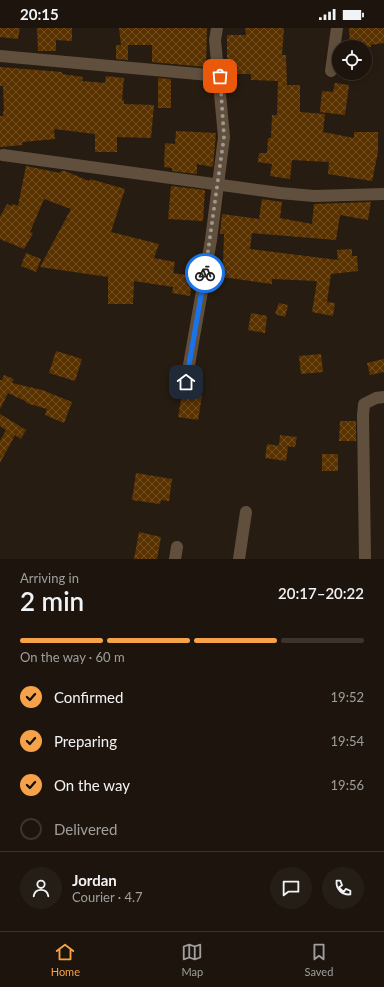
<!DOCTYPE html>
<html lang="en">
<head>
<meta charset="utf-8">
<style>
  :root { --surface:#1d150d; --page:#251e16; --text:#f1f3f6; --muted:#a09f9d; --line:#3b342e; --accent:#f6a248 }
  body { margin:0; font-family:Lato,sans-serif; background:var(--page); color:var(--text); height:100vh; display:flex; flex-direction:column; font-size:15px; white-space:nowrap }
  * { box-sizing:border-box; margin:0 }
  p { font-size:13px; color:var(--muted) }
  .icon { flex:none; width:22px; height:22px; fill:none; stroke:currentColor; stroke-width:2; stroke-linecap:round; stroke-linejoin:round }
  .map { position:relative; height:531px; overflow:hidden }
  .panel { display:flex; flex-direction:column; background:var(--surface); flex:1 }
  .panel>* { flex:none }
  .tools { position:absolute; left:332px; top:12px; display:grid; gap:8px }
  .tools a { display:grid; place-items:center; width:40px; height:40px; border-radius:50%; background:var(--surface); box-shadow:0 2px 10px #0003,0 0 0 1px var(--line); font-size:20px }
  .pin { position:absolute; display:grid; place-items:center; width:34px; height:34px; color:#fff; margin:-17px; border-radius:8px; box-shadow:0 2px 6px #0006 }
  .courier { position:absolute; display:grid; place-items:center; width:40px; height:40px; margin:-20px; border:3px solid #1a73e8; border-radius:50%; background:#fff; color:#222; box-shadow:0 1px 5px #0007 }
  .headline em { font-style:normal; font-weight:600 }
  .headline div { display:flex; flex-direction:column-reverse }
  .headline { display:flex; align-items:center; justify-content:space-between; height:68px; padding:0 20px }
  h1 { font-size:26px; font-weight:600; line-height:30px }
  .bar { display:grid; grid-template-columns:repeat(4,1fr); gap:6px 4px; align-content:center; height:48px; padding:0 20px }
  .bar i { height:5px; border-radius:3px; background:var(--line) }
  .bar .active { background:var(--accent) }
  .bar p { grid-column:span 4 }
  .line { display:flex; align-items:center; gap:10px; padding:0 20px; border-top:1px solid var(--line) }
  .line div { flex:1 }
  .round { display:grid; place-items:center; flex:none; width:42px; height:42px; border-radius:21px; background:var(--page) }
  ol { padding:0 20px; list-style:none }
  li { display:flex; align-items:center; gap:12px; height:44px }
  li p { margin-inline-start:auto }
  li .icon { padding:4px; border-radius:50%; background:var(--accent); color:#111; stroke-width:4 }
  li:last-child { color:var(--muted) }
  li i { width:22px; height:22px; border:2px solid var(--line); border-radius:50% }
  .status { display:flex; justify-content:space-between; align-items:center; height:28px; padding:0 20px; background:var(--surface); direction:ltr }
  .status svg { height:11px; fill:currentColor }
  .tabs { display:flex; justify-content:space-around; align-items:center; height:56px; border-top:1px solid var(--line); background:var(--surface); font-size:11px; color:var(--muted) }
  .tabs a { display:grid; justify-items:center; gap:2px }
  .tabs .active { color:var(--accent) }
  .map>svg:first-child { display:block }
  .building { fill:url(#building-cross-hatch) }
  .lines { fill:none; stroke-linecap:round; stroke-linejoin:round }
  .street { stroke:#614f3d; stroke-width:12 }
  .done { stroke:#a0978e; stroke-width:4; stroke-dasharray:0 7.2 }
  .route { stroke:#1a73e8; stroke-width:5 }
</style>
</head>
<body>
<div class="status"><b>20:15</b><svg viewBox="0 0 49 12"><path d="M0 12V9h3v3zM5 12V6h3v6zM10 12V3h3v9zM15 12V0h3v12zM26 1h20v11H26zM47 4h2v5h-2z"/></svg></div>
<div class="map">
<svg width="384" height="531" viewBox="0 0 384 531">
  <defs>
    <pattern id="building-cross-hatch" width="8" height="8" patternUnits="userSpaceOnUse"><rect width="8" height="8" fill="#5a3200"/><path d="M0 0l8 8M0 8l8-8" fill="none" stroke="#714f24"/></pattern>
  </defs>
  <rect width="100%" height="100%" fill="#271c11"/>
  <g class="building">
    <polygon points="0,0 20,0 18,11 0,9"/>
    <polygon points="37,0 72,0 72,13 56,12 56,23 38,23"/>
    <polygon points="119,0 207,0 206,39 152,34 152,17 124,17 128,17 128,32 116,31 116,17 121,17"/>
    <polygon points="245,0 284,0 282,27 286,27 287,57 300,57 300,84 325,86 323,104 354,110 354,104 378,104 378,124 372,153 328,146 329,134 292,132 290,151 270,148 272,136 258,134 259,125 267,125 268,110 271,110 272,87 277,87 278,53 251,52 251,46 234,46 234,42 231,42 231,36 227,36 227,7 246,7"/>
    <polygon points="349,0 384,0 384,15 371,17 371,19 350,19"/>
    <polygon points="0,39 62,44 62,46 83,49 82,53 105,55 106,48 124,50 122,72 124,72 124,76 154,77 151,110 117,109 117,124 95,124 95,106 54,101 55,111 22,114 23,117 0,119 0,88 3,88 3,84 4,83 3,58 0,58"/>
    <polygon points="158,50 171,51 171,80 158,80"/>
    <polygon points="335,55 349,57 345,87 320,84 322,63 333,64"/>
    <polygon points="176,103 216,105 213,139 197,136 197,146 172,143 172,140 164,139 165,115 175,116"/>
    <polygon points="26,138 60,145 61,143 65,143 89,153 90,151 125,161 111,204 159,216 154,230 175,234 173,245 193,248 190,268 172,265 173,259 134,253 133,276 108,276 108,249 40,239 71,181 44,171 30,204 33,205 24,221 0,211 0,189 7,176 11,178 13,176 18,178"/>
    <polygon points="171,158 205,162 203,193 168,191"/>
    <polygon points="262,171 282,174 280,190 312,196 314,176 371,174 368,192 340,187 336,212 252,205 250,221 338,232 337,222 352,221 352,228 357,228 358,243 331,246 327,274 335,275 333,288 312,284 317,253 272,251 272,256 215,248 217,238 223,239 224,206 220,206 222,186 259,191"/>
    <polygon points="26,225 41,231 36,244 21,238"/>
    <polygon points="279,275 288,277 285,289 275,286"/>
    <polygon points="251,285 267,288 265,305 248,302"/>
    <polygon points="56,323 82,331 75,353 49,345"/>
    <polygon points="321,326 323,344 301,346 299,328"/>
    <polygon points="384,331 384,344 370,347 367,335"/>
    <polygon points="4,347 14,351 12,355 42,362 72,374 64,395 45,387 47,381 26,375 27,374 8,365 0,381 0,352 2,352"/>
    <polygon points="182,366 202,368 198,392 178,389"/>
    <polygon points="0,386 26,402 21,411 15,407 0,435 0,413 6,402 0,398"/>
    <polygon points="340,393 356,393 356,413 339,413"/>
    <polygon points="280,407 297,409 295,419 279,418"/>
    <polygon points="267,416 288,419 286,433 265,430"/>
    <rect x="322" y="426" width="16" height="17"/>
    <polygon points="136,445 172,451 169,473 161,472 160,476 132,472"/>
    <polygon points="139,504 161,509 157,531 134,531"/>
  </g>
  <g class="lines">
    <g class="street">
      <polyline points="0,28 220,48"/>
      <polyline points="331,43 337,0"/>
      <polyline points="3,127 280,165 314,168 384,166"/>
      <polyline points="186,354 211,212 224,109 215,12 217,0"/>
      <polyline points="175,531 177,519"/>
      <polyline points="239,531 246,484"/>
      <polyline points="365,531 363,387 364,376 376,370 384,369"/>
    </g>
  </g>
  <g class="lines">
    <polyline class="done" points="205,245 224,109 220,48"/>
    <polyline class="route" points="186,354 205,245"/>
  </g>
</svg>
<div class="tools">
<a><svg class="icon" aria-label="locate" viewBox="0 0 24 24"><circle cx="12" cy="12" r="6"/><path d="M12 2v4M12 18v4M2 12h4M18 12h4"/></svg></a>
</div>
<div class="pin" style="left:220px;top:48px;background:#ea580c"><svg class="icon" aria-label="bag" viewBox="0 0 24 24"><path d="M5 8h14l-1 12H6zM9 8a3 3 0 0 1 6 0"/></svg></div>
<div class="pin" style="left:186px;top:354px;background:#1f2937"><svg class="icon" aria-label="home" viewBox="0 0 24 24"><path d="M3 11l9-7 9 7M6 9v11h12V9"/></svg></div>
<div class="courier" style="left:205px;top:245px"><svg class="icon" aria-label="bike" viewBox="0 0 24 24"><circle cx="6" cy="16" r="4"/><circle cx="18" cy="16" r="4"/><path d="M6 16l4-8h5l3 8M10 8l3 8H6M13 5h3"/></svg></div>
</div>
<section class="panel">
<div class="headline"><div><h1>2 min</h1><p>Arriving in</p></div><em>20:17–20:22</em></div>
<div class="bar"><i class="active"></i><i class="active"></i><i class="active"></i><i></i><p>On the way · 60 m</p></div>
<ol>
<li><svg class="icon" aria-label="check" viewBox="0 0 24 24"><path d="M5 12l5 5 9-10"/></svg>Confirmed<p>19:52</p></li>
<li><svg class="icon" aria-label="check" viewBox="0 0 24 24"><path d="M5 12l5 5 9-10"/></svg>Preparing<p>19:54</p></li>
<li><svg class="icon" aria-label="check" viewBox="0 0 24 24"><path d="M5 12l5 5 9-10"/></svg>On the way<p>19:56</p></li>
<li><i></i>Delivered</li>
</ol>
<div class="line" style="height:72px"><a class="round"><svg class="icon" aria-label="person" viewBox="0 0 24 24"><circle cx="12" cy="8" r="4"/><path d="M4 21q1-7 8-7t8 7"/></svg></a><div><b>Jordan</b><p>Courier · 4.7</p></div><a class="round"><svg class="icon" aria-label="chat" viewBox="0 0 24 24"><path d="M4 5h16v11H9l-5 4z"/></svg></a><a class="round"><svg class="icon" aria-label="phone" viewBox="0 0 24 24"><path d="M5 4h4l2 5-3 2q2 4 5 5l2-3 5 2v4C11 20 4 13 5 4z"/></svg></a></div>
</section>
<nav class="tabs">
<a class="active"><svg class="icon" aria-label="home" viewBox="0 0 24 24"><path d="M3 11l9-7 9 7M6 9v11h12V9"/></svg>Home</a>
<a><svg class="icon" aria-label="map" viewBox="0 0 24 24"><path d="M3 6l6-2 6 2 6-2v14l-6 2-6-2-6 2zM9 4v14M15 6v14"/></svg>Map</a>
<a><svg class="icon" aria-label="saved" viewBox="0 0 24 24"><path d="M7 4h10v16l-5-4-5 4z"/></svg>Saved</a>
</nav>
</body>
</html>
